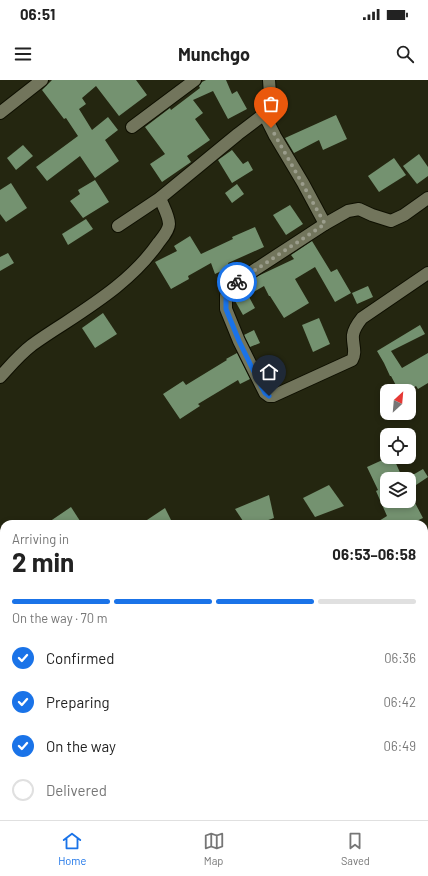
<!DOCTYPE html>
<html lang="en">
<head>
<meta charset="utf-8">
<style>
  :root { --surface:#fff; --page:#f2f2f2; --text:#222; --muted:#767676; --line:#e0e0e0; --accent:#1a73e8 }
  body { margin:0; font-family:Barlow,sans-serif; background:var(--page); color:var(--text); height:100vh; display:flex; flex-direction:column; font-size:15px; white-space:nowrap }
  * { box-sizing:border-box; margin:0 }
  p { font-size:13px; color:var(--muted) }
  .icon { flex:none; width:22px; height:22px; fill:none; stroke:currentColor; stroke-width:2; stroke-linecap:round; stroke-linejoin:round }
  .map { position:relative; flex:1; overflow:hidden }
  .panel { position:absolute; left:0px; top:440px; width:428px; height:300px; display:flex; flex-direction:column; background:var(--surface); border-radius:12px 12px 0 0; box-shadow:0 2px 6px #0003 }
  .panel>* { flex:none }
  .needle { width:26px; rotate:26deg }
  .fabs { position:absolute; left:380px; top:304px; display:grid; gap:8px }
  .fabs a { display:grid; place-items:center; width:36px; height:36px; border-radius:8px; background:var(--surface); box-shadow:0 2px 6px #0003; font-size:20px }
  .pin { position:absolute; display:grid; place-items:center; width:34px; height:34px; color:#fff; margin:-41px -17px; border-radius:50% 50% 50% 0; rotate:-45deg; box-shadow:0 0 4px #0007 }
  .pin .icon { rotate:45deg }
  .courier { position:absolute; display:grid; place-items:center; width:40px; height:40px; margin:-20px; border:3px solid #1a73e8; border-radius:50%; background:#fff; color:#222; box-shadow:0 1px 5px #0007 }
  .headline em { font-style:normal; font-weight:700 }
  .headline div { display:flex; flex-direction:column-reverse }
  .headline { display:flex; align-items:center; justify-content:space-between; height:68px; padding:0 12px }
  h1 { font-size:26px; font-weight:700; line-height:30px }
  .bar { display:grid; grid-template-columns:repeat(4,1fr); gap:6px 4px; align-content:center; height:48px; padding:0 12px }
  .bar i { height:5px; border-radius:3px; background:var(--line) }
  .bar .current { background:var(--accent) }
  .bar p { grid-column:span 4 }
  ol { padding:0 12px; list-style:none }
  li { display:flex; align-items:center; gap:12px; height:44px }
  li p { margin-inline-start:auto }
  li .icon { padding:4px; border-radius:50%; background:var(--accent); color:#fff; stroke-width:4 }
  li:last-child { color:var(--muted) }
  li i { width:22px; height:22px; border:2px solid var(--line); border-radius:50% }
  .status { display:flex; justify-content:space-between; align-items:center; height:28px; padding:0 20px; background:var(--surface); direction:ltr }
  .status svg { height:11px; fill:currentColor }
  header { display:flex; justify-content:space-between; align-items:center; height:52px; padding:0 12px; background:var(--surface); font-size:18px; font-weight:700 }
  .dock { display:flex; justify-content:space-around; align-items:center; height:56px; border-top:1px solid var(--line); background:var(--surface); font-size:11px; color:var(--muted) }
  .dock a { display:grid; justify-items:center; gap:2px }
  .dock .current { color:var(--accent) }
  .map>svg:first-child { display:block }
  .building { fill:#749270 }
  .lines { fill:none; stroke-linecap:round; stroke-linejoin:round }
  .minor-casing { stroke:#0e0f00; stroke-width:14 }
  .minor { stroke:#72755c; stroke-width:12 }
  .done { stroke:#9b9d8c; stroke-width:4; stroke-dasharray:0 7.2 }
  .route { stroke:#1a73e8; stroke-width:5 }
</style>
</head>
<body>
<div class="status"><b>06:51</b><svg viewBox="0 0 49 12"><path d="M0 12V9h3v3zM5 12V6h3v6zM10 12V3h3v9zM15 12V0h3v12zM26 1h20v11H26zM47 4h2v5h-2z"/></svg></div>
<header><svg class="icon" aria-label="menu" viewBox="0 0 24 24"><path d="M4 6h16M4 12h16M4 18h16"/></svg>Munchgo<svg class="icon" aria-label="search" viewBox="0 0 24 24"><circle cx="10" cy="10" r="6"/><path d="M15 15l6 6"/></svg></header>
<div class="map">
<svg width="428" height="740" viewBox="0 0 428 740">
  <rect width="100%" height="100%" fill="#242610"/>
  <g class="building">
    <polygon points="52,0 136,0 147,15 119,36 96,6 82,18 86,24 79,29 92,50 108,37 118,50 105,60 119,81 95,98 80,76 47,101 36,87 78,56 66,38 64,39 42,10"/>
    <polygon points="206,0 226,0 232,14 237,11 247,29 228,39 213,11 193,20 203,33 195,39 210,60 187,76 191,82 162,102 150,84 165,74 145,47 170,28 171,30 200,8 199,6 202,2"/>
    <polygon points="336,35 347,59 323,70 319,60 294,73 285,58"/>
    <polygon points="23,65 33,76 16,90 7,78"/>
    <polygon points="232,70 243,84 248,81 253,90 232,103 218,80"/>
    <polygon points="419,74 428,87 428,96 417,104 403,86"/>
    <polygon points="394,78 406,95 379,112 368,96"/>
    <polygon points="95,100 109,122 83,138 70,121 80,114 78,110"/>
    <polygon points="11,103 27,128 6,142 0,134 0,110"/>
    <polygon points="237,104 244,114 232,123 225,113"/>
    <polygon points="290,125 303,144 286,155 273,135"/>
    <polygon points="86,139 93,149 68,165 62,154"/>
    <polygon points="255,147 264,167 228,183 230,187 215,194 211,183 188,196 189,199 171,209 155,182 177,171 174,166 190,156 201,174 233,159 232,157"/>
    <polygon points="312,161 331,192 337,189 351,213 335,222 315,187 295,199 309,223 284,238 270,216 269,216 264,206 248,215 255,228 243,235 234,219 236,211 258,196 294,179 291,175"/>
    <polygon points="8,173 14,183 0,191 0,177"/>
    <polygon points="368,206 373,217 357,224 352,213"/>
    <polygon points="103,233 117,254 95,268 82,248"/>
    <polygon points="319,238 330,264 313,272 302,245"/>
    <polygon points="420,245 425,254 391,271 402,288 428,273 428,303 418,309 416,306 406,311 399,311 391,296 390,296 384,283 377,271"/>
    <polygon points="254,250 260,263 250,267 244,255"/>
    <polygon points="237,273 250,299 240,304 238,300 198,324 200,326 180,339 163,314 183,301 186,305 227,280 226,279"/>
    <polygon points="389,377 393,377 403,399 387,399 387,421 414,421 423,438 410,444 374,444 387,436 376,411 378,410 367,387"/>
    <polygon points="423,389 428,397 416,405 411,396"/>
    <polygon points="329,405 344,426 315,437 303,418"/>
    <polygon points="269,415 274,438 257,444 245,444 235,429"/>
    <polygon points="71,427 82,444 46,444"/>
    <polygon points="165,428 173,444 141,444"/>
  </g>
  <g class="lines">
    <defs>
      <g id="minor">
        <polyline points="269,0 270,14 267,40 275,56 303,103 325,144"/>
        <polyline points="0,33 42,0"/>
        <polyline points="132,47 195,0"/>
        <path d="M428 118 404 135 391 141 372 135 359 129 348 131 325 144 230 206 226 216V229L239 261 265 313 269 316H273L352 280C357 272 352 264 353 255 354 248 358 243 362 238L428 193"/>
        <polyline points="118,146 160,118 238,54 267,32"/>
        <path d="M0 297C11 285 19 275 32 265 43 257 54 250 65 243 100 220 135 197 159 162 163 157 169 150 169 144 169 136 163 126 160 118"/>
        <polyline points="424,536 428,545"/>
        <polyline points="0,638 4,647"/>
        <polyline points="0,663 4,659"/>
        <polyline points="45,736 47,740"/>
      </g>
    </defs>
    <use href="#minor" class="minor-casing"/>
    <use href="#minor" class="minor"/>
  </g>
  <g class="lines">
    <polyline class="done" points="237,202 325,144 271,48"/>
    <polyline class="route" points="237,202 230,206 226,216 226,229 239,261 258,300 265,313 269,316"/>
  </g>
</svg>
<div class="fabs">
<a><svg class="needle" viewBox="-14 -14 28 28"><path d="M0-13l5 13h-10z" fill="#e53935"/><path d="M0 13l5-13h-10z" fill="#767676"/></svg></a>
<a><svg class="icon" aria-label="locate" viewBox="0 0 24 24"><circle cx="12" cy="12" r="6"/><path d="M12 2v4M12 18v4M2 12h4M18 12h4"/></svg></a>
<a><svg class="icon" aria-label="layers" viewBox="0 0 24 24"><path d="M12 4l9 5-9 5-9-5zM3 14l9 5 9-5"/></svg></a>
</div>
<div class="pin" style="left:271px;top:48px;background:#ea580c"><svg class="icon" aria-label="bag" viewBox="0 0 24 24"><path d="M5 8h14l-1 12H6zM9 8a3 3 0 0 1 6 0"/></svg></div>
<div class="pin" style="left:269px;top:316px;background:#1f2937"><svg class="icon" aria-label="home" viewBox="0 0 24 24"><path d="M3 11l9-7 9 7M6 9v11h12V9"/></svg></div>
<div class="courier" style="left:237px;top:202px"><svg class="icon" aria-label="bike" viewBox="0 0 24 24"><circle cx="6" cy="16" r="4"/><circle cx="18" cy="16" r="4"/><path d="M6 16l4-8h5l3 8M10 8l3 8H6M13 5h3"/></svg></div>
<section class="panel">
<div class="headline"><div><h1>2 min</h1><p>Arriving in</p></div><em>06:53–06:58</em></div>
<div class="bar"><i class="current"></i><i class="current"></i><i class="current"></i><i></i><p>On the way · 70 m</p></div>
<ol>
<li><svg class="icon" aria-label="check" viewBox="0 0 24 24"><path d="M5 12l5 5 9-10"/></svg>Confirmed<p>06:36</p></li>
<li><svg class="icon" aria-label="check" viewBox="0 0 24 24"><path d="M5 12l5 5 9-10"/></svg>Preparing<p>06:42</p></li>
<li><svg class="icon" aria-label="check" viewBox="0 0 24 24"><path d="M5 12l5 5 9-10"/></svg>On the way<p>06:49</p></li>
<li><i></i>Delivered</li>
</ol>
</section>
</div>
<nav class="dock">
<a class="current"><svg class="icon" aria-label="home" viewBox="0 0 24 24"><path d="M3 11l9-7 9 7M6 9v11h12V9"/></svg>Home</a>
<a><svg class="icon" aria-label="map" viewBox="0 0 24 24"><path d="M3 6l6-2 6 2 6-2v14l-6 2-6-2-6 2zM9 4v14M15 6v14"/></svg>Map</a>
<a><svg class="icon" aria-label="saved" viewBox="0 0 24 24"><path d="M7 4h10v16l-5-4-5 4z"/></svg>Saved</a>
</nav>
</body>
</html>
